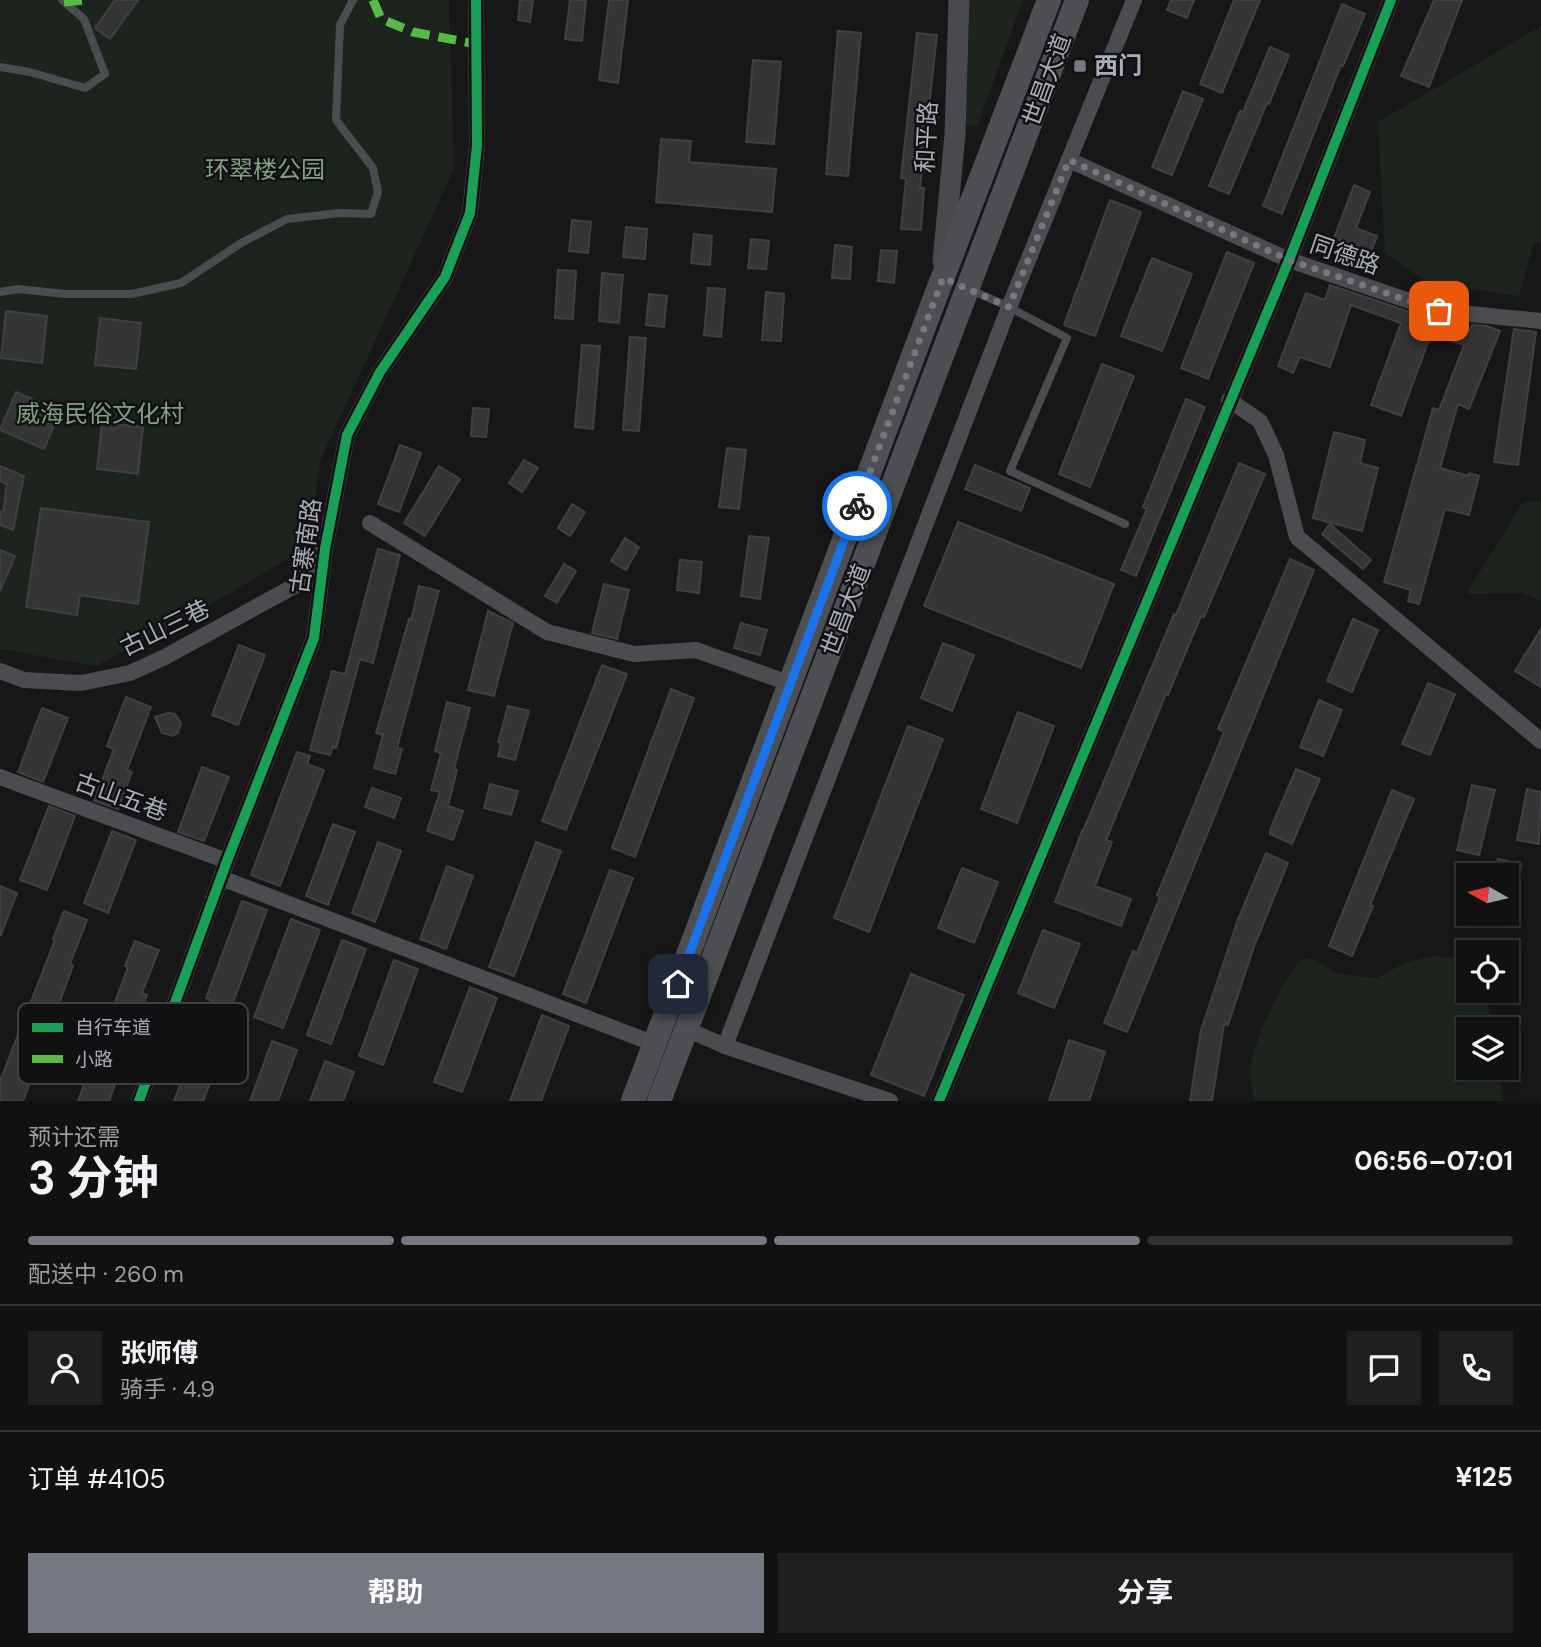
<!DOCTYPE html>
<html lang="zh">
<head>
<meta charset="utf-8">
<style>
  :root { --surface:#111; --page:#1e1f1f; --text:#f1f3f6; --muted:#9c9d9f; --line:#303131; --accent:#757880 }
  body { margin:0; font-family:"DM Sans","Noto Sans SC",sans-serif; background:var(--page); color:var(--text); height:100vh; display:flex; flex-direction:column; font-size:26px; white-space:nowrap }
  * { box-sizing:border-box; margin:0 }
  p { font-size:23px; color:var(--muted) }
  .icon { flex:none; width:38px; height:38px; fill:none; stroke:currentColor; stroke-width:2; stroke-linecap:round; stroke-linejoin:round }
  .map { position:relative; height:1101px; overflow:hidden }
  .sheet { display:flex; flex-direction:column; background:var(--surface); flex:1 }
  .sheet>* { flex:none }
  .needle { width:46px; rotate:278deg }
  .fabs { position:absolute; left:1456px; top:863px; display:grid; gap:14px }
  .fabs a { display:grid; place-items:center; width:63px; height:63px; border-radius:0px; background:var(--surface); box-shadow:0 4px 10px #0003,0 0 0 2px var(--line); font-size:35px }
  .pin { position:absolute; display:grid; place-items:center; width:60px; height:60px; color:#fff; margin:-30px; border-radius:14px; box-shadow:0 4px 10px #0006 }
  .courier { position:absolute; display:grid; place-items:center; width:70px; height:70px; margin:-35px; border:5px solid #1a73e8; border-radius:50%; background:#fff; color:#222; box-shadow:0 2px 9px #0007 }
  .headline em { font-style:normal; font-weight:700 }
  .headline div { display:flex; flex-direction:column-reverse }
  .headline { display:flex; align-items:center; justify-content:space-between; height:119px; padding:0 28px }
  h1 { font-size:46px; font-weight:700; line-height:52px }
  .bar { display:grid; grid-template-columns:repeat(4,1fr); gap:10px 7px; align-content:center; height:84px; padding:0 28px }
  .bar i { height:9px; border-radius:5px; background:var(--line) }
  .bar .current { background:var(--accent) }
  .bar p { grid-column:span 4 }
  .line { display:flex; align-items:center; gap:18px; padding:0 28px; border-top:2px solid var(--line) }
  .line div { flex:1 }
  .round { display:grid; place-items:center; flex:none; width:74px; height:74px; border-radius:0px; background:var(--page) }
  .action { display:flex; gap:14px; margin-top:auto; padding:14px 28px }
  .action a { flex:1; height:80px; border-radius:0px; background:var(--accent); color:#fff; font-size:28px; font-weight:700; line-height:80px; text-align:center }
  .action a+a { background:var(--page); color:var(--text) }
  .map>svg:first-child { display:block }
  .green { fill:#1d241e }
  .building { fill:#353536; stroke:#3f4043; stroke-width:2 }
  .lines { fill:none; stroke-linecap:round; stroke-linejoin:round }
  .lane { stroke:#4b4c50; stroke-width:8 }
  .street { stroke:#4b4c50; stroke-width:16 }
  .secondary { stroke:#4a4a4e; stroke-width:21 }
  .primary { stroke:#4d4f52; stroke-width:24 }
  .quiet { stroke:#58b947; stroke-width:9; stroke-dasharray:18 9; stroke-linecap:butt }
  .cycleway-casing { stroke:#111113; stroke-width:15 }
  .cycleway { stroke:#1a9f57; stroke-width:10 }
  .done { stroke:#757880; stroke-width:7; stroke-dasharray:0 12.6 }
  .route { stroke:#1a73e8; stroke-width:9 }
  .poi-dot { fill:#757880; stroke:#111113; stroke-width:2.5 }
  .labels { text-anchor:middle; stroke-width:5; stroke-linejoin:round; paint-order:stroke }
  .poi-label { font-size:24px; font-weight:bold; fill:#a8adb8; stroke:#111113; text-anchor:start }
  .street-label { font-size:24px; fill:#a8adb8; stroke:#111113 }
  .park-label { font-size:24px; fill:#7fa381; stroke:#111113 }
  .key { fill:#111113; stroke:#3e4045; stroke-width:2 }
  .key-label { font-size:19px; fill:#a8adb8 }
</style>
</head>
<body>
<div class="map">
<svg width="1541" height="1101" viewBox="0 0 1541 1101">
  <rect width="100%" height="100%" fill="#171717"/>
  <g class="green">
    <polygon points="0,0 449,0 454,169 321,459 307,548 182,621 96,666 0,649"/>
    <polygon points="970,0 1023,0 977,127 966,125"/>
    <polygon points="1541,26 1541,242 1534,243 1519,296 1430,284 1385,253 1378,122"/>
    <polygon points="1541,501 1541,601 1523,593 1466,594 1523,502"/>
    <path d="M1431 956 1468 958V990L1487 991 1492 1029H1468V1068H1501L1502 1101H1254C1253 1092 1250 1083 1250 1074 1250 1046 1282 979 1302 959L1312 958 1338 974 1377 978 1403 964Z"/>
  </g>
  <g class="building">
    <polygon points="115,0 138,0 110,39 95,28"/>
    <polygon points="520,0 533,0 530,22 518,20"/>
    <polygon points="570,0 586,0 582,41 565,39"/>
    <polygon points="609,0 628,0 618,83 599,80"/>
    <polygon points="1171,0 1194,0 1187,18 1167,10"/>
    <polygon points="1234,0 1260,0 1222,93 1200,84"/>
    <polygon points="1434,0 1462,0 1429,87 1401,76"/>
    <polygon points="1342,4 1365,14 1343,66 1341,65 1282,214 1263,206"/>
    <polygon points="838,31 861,33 848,176 826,174"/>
    <polygon points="917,33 937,35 920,188 924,188 921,230 901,229 906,179 901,178"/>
    <polygon points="1270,47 1289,55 1269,104 1267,103 1229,194 1209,186 1240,111 1243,112"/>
    <polygon points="753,60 781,62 774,144 746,142"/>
    <polygon points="1183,91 1203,99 1172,175 1152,167"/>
    <polygon points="661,139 691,141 689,162 776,169 772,212 656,202"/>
    <polygon points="1354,185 1370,192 1356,228 1377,236 1371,252 1334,238"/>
    <polygon points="1110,200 1141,212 1095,336 1064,325"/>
    <polygon points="572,220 591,222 588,253 569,251"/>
    <polygon points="626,227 647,229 645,259 623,257"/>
    <polygon points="694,234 712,236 710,265 691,263"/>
    <polygon points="751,239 769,241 766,269 748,268"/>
    <polygon points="835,245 852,247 850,279 832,278"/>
    <polygon points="881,250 897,251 894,283 878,281"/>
    <polygon points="1227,252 1254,263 1208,379 1181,368"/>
    <polygon points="1152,258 1192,274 1162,351 1121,336"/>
    <polygon points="558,270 576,271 573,319 555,318"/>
    <polygon points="602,273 623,275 619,323 599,321"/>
    <polygon points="1330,285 1436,321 1450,323 1470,330 1472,325 1487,326 1500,331 1469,409 1458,404 1440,468 1469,476 1469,473 1479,476 1469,515 1445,509 1419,604 1408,601 1411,590 1384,582 1433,408 1439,410 1464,345 1431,334 1401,416 1371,405 1401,323 1351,305 1330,367 1300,357 1293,373 1278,366 1306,293 1325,300"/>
    <polygon points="708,288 725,289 721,337 704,335"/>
    <polygon points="766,292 784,294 781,341 762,340"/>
    <polygon points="649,294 667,296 664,327 646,325"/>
    <polygon points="6,311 47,316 42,363 1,358"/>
    <polygon points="100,318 141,323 136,369 95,365"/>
    <polygon points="1514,329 1536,332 1518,465 1494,462"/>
    <polygon points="630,337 646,338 639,431 623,430"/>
    <polygon points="582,345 600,346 593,429 575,427"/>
    <polygon points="1102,364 1134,376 1090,487 1059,474"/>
    <polygon points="16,392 60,411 44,449 0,430"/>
    <polygon points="1186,399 1205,407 1136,576 1121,570 1147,509 1143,507"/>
    <polygon points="473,408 489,409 486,437 471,436"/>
    <polygon points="102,423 143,427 138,474 97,469"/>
    <polygon points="1334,432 1365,440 1360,463 1378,468 1362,531 1313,518"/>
    <polygon points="400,445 421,453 399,512 378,504"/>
    <polygon points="727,448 746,450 739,509 719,507"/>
    <polygon points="524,460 538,468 522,492 509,483"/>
    <polygon points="1239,463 1265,474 1204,617 1201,616 1168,695 1166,694 1106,840 1112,842 1095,886 1131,899 1121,926 1055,902 1082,831 1083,831 1174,614 1176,615"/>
    <polygon points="975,465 1030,488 1021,511 965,489"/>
    <polygon points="0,466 24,476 13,530 0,525 0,511 3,512 7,484 0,481"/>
    <polygon points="439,466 460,479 425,536 404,523"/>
    <polygon points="572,504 585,512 570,536 558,528"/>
    <polygon points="41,508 149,522 138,604 80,595 77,615 26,607"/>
    <polygon points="958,522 1114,584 1081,668 924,606"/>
    <polygon points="1330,524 1371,560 1363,569 1322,534"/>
    <polygon points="749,536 769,538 760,599 741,596"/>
    <polygon points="625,538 639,547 626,570 611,561"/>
    <polygon points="378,549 400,555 373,663 360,659 336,748 333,747 330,755 310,750 332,671 345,674"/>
    <polygon points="0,550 15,556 0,591"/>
    <polygon points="1290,559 1314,570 1127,1032 1104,1023 1133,951 1137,953 1160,897 1157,895 1224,732 1218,729"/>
    <polygon points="680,560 702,562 699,593 677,590"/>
    <polygon points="564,564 576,571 557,603 545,596"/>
    <polygon points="604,584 629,590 617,639 592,633"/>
    <polygon points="419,586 439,591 397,748 402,749 395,774 374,768 383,735 376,733 409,619 411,620"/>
    <polygon points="488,611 513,623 494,696 468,690"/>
    <polygon points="1353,619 1378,630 1352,692 1327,681"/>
    <polygon points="741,623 767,630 760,655 734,648"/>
    <polygon points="1541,629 1541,687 1515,671"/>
    <polygon points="943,643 974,655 952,711 921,698"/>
    <polygon points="239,645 265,655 238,725 212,715"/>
    <polygon points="602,665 627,674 566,830 542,821"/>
    <polygon points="1428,683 1455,694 1430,755 1402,744"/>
    <polygon points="671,689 694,698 635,857 612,848"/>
    <polygon points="126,697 151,707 127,770 132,772 118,809 94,801 114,749 107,746"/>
    <polygon points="1319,700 1342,710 1323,756 1300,747"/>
    <polygon points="447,702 470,708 454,769 457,770 448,806 463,811 453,840 427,831 440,792 431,790 441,753 435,751"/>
    <polygon points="508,706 529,711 515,760 498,756 501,743 498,742"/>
    <polygon points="42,708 68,718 43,782 18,772"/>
    <polygon points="1018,712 1054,726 1017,823 981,809"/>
    <polygon points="168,713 175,714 181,723 178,733 172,736 162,733 155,717"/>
    <polygon points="908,726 943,739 869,932 834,918"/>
    <polygon points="297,752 310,756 307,764 324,770 280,886 251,875"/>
    <polygon points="202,767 229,777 204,841 178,832"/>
    <polygon points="1296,769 1320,779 1292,844 1270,834 1270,830"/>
    <polygon points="490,784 518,791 511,815 484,808"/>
    <polygon points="1472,785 1495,790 1479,855 1457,850"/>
    <polygon points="372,788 401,798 394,818 365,807"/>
    <polygon points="1527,789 1541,792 1539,844 1517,840"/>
    <polygon points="1392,790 1414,799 1370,905 1373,906 1352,956 1329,946"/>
    <polygon points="49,806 75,816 47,890 20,880"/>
    <polygon points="333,824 355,832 328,905 306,896"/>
    <polygon points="112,831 136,840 108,913 84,903"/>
    <polygon points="378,842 401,851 375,922 352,913"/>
    <polygon points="536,842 561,851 514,976 489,967"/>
    <polygon points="1266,853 1288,863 1255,944 1228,1025 1224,1024 1212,1101 1190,1101 1201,1030 1238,919"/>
    <polygon points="1498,859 1521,864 1511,907 1507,907 1507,875 1494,875"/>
    <polygon points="447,866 473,876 446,949 420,939"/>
    <polygon points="962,868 998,882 974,943 938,928"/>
    <polygon points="610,870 633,878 586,1003 563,994"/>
    <polygon points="0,886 17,893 1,935 0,935"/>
    <polygon points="242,901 267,910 226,1022 233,1025 203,1101 174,1101 212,1001 206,998"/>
    <polygon points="64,911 87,920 70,964 73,966 23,1101 0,1101 0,1081 55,940 53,939"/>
    <polygon points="291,919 320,930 283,1028 254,1017"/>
    <polygon points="1043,930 1080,944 1054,1008 1018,993"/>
    <polygon points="342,940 366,949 331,1044 307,1035"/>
    <polygon points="135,941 159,950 142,993 147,995 109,1101 78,1101 128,967 125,966"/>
    <polygon points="394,960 418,969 383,1065 359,1056"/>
    <polygon points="911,974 964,995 924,1096 871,1075"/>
    <polygon points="470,987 497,998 462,1092 434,1082"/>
    <polygon points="542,1015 569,1026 541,1101 510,1101"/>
    <polygon points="1069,1040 1105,1052 1089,1101 1049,1101"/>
    <polygon points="272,1041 297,1050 278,1101 250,1101"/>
    <polygon points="325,1061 354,1072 343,1101 310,1101"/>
  </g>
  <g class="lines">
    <g class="lane">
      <polyline points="0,67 30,72 85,88 105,74 84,19 62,0"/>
      <polyline points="971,290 1009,307 1067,338 1010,471 1125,524"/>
      <polyline points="0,292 18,289 66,294 132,294 181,283 241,243 287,219 340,213 371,214 378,192 373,168 336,120 340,25 353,0"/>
    </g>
    <g class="street">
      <polyline points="1069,160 1289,260 1439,311 1541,321"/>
      <polyline points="1229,400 1260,421 1276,455 1297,537 1541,741"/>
      <polyline points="370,523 547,632 634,654 696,650 791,684"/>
      <polyline points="0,671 24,680 81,683 130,673 165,657 300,583 323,551"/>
      <polyline points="0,777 227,861"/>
      <polyline points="221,878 655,1044"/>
      <polyline points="686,1029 725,1046 890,1101"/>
      <polyline points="725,1046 1009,307 1134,0"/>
      <polyline points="139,1101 227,861 314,638 325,549 347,435 380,372 445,277 470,213 477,145 476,0"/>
      <polyline points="939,1101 1289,260 1391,0"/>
    </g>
    <polyline class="secondary" points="943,261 955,135 959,0"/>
    <g class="primary">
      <polyline points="633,1101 930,311 1049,0"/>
      <polyline points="659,1101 1077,0"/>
    </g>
    <g class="quiet">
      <polyline points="373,0 381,19 413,32 476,44"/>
      <polyline points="64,2 85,0"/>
    </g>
    <defs>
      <g id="cycleway">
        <polyline points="139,1101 227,861 314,638 325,549 347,435 380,372 445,277 470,213 477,145 476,0"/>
        <polyline points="939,1101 1289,260 1391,0"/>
      </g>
    </defs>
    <use href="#cycleway" class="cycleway-casing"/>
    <use href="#cycleway" class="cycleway"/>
  </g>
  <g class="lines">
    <polyline class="done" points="857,506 943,278 1009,307 1069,160 1289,260 1439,311"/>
    <polyline class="route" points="678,984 857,506"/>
  </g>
  <rect class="poi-dot" x="1073" y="59" width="14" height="14" rx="3.5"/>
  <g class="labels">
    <g class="poi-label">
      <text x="1094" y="74">西门</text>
    </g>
    <g class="street-label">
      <text transform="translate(1047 80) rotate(-70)" y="8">世昌大道</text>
      <text transform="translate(927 137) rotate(-87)" y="8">和平路</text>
      <text transform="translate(1345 255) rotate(19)" y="8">同德路</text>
      <text transform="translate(306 546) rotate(-82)" y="8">古寨南路</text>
      <text transform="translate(846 610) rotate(-69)" y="8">世昌大道</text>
      <text transform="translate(165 628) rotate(-26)" y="8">古山三巷</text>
      <text transform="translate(121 797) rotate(20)" y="8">古山五巷</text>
    </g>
    <g class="park-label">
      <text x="265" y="178">环翠楼公园</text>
      <text x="100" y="422">威海民俗文化村</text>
    </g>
  </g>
  <rect x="18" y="1003" width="230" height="81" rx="10" class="key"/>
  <rect x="32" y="1023" width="31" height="9" fill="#1a9f57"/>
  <rect x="32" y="1055" width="31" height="8" fill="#58b947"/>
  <g class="key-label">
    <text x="75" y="1034">自行车道</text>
    <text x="75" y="1066">小路</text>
  </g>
</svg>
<div class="fabs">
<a><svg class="needle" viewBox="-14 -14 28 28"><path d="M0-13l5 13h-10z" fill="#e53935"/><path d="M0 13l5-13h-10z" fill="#9c9d9f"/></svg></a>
<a><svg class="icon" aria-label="locate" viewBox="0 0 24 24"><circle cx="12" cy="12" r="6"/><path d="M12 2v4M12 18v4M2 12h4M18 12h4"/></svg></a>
<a><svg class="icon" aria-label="layers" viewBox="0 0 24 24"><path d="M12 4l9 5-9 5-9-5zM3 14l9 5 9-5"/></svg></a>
</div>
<div class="pin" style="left:1439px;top:311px;background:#ea580c"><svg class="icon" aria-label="bag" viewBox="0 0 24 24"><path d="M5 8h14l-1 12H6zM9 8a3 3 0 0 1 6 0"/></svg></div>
<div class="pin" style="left:678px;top:984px;background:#1f2937"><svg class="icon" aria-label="home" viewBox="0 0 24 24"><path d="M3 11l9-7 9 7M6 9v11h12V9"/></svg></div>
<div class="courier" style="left:857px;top:506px"><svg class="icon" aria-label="bike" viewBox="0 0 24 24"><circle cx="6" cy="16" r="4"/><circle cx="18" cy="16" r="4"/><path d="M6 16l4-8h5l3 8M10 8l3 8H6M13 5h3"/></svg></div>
</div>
<section class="sheet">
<div class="headline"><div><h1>3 分钟</h1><p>预计还需</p></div><em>06:56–07:01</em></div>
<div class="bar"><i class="current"></i><i class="current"></i><i class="current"></i><i></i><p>配送中 · 260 m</p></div>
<div class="line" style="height:126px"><a class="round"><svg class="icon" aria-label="person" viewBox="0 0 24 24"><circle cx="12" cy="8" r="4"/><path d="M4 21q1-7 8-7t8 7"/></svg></a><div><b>张师傅</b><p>骑手 · 4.9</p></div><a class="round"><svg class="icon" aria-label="chat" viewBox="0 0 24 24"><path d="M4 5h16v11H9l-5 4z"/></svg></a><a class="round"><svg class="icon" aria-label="phone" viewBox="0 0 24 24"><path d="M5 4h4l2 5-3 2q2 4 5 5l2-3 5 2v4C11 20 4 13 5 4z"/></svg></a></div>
<div class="line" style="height:91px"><div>订单 #4105</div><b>¥125</b></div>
<div class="action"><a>帮助</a><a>分享</a></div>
</section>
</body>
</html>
